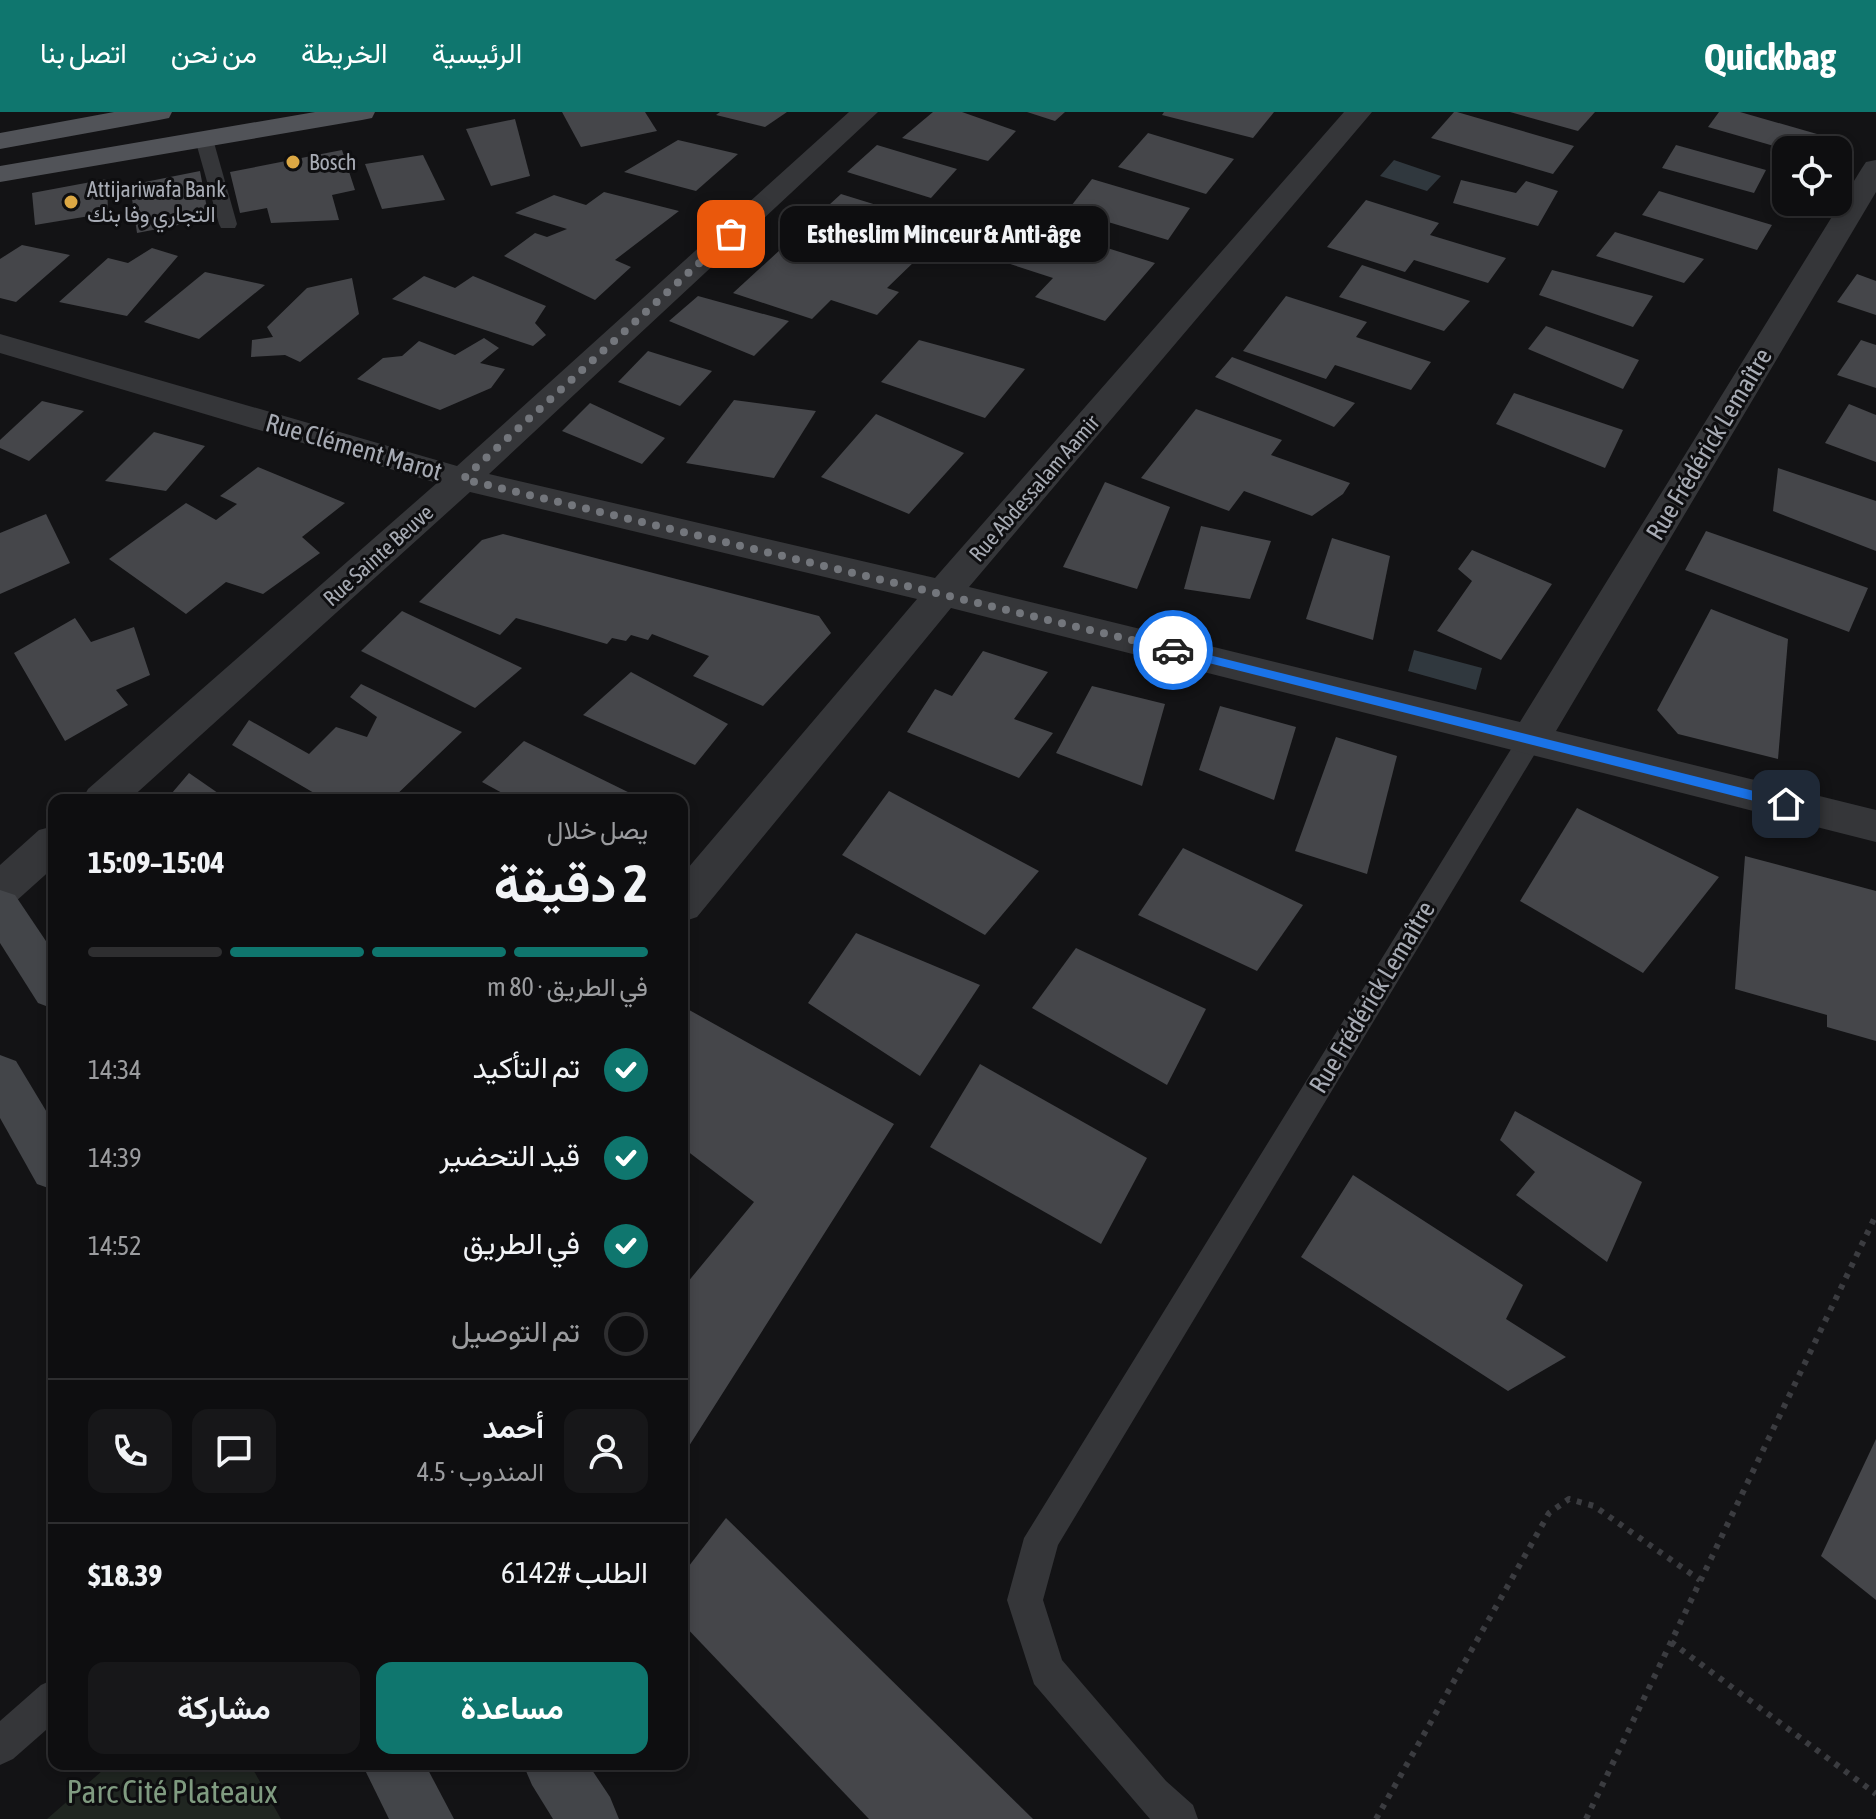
<!DOCTYPE html>
<html lang="ar">
<head>
<meta charset="utf-8">
<style>
  :root { --surface:#0e0e10; --page:#171719; --text:#f1f3f6; --muted:#9b9c9f; --line:#2e2e30; --accent:#0f766e }
  body { margin:0; font-family:"Asap Condensed",Vazirmatn,sans-serif; background:var(--page); color:var(--text); direction:rtl; height:100vh; display:flex; flex-direction:column; font-size:30px; white-space:nowrap }
  * { box-sizing:border-box; margin:0 }
  p { font-size:26px; color:var(--muted) }
  .icon { flex:none; width:44px; height:44px; fill:none; stroke:currentColor; stroke-width:2; stroke-linecap:round; stroke-linejoin:round }
  .map { position:relative; flex:1; overflow:hidden; direction:ltr }
  .sheet { position:absolute; left:48px; top:682px; width:640px; height:976px; display:flex; flex-direction:column; background:var(--surface); border-radius:16px; box-shadow:0 4px 12px #0003,0 0 0 2px var(--line); direction:rtl }
  .sheet>* { flex:none }
  .tools { position:absolute; left:1772px; top:24px; display:grid; gap:16px }
  .tools a { display:grid; place-items:center; width:80px; height:80px; border-radius:16px; background:var(--surface); box-shadow:0 4px 12px #0003,0 0 0 2px var(--line); font-size:40px }
  .pin { position:absolute; display:grid; place-items:center; width:68px; height:68px; color:#fff; margin:-34px; border-radius:16px; box-shadow:0 4px 12px #0006 }
  .courier { position:absolute; display:grid; place-items:center; width:80px; height:80px; margin:-40px; border:6px solid #1a73e8; border-radius:50%; background:#fff; color:#222; box-shadow:0 2px 10px #0007 }
  .bubble { position:absolute; height:56px; border-radius:16px; background:var(--surface); box-shadow:0 4px 12px #0003,0 0 0 2px var(--line); font-size:26px; font-weight:700; line-height:56px; text-align:center; direction:rtl }
  .head em { font-style:normal; font-weight:700 }
  .head div { display:flex; flex-direction:column-reverse }
  .head { display:flex; align-items:center; justify-content:space-between; height:136px; padding:0 40px }
  h1 { font-size:52px; font-weight:700; line-height:60px }
  .bar { display:grid; grid-template-columns:repeat(4,1fr); gap:12px 8px; align-content:center; height:96px; padding:0 40px }
  .bar i { height:10px; border-radius:6px; background:var(--line) }
  .bar .active { background:var(--accent) }
  .bar p { grid-column:span 4 }
  .line { display:flex; align-items:center; gap:20px; padding:0 40px; border-top:2px solid var(--line) }
  .line div { flex:1 }
  .round { display:grid; place-items:center; flex:none; width:84px; height:84px; border-radius:16px; background:var(--page) }
  ol { padding:0 40px; list-style:none }
  li { display:flex; align-items:center; gap:24px; height:88px }
  li p { margin-inline-start:auto }
  li .icon { padding:8px; border-radius:50%; background:var(--accent); color:#fff; stroke-width:4 }
  li:last-child { color:var(--muted) }
  li i { width:44px; height:44px; border:4px solid var(--line); border-radius:50% }
  .cta { display:flex; gap:16px; margin-top:auto; padding:16px 40px }
  .cta a { flex:1; height:92px; border-radius:16px; background:var(--accent); color:#fff; font-size:32px; font-weight:700; line-height:92px; text-align:center }
  .cta a+a { background:var(--page); color:var(--text) }
  header { display:flex; align-items:center; gap:48px; box-sizing:border-box; height:112px; padding:0 40px; background:var(--accent); color:#fff }
  header strong { font-size:38px }
  nav { display:flex; gap:44px; margin-inline-start:auto; font-size:28px }
  .map>svg:first-child { display:block }
  .green { fill:#202621 }
  .water { fill:#30383e }
  .building { fill:#45464a }
  .lines { fill:none; stroke-linecap:round; stroke-linejoin:round }
  .path { stroke:#3b3c40; stroke-width:6; stroke-dasharray:5 7; stroke-linecap:butt }
  .lane { fill:#353639; fill-rule:evenodd }
  .street { fill:#353639; fill-rule:evenodd }
  .secondary { fill:#434549; fill-rule:evenodd }
  .primary { fill:#515358; fill-rule:evenodd }
  .route { fill:#1a73e8 }
  .done { stroke:#73767c; stroke-width:8; stroke-dasharray:0 14.4 }
  .poi-dot { fill:#dca844; stroke:#0e0e10; stroke-width:3 }
  .labels { text-anchor:middle; stroke-width:6; stroke-linejoin:round; paint-order:stroke }
  .far-poi-label { font-size:22px; fill:#a7abb4; stroke:#0e0e10; text-anchor:start }
  .far-street-label { font-size:22px; fill:#a7abb4; stroke:#0e0e10 }
  .street-label { font-size:26px; fill:#a7abb4; stroke:#0e0e10 }
  .near-park-label { font-size:32px; fill:#809c81; stroke:#0e0e10 }
</style>
</head>
<body>
<header>
<strong>Quickbag</strong>
<nav><a>الرئيسية</a><a>الخريطة</a><a>من نحن</a><a>اتصل بنا</a></nav>
</header>
<div class="map">
<svg width="1876" height="1707" viewBox="0 0 1876 1707">
  <rect width="100%" height="100%" fill="#131315"/>
  <polygon class="green" points="110,1652 250,1652 281,1707 47,1707"/>
  <g class="water">
    <polygon points="1394,48 1441,64 1427,79 1380,64"/>
    <polygon points="1414,538 1482,556 1476,578 1408,559"/>
  </g>
  <g class="building">
    <polygon points="562,0 645,0 657,19 581,35"/>
    <polygon points="720,0 787,0 765,15 716,3"/>
    <polygon points="933,0 962,0 1016,19 988,49 902,26"/>
    <polygon points="1027,0 1065,0 1055,9"/>
    <polygon points="1164,0 1274,0 1253,26 1162,3"/>
    <polygon points="1454,0 1457,0 1574,34 1553,62 1431,26"/>
    <polygon points="1510,0 1595,0 1578,19"/>
    <polygon points="1719,0 1740,0 1817,22 1808,38 1788,38 1708,15"/>
    <polygon points="515,7 530,64 491,74 466,17"/>
    <polygon points="1148,21 1234,47 1206,82 1118,55"/>
    <polygon points="678,28 738,42 696,79 624,60"/>
    <polygon points="877,33 957,57 931,86 847,60"/>
    <polygon points="1676,33 1766,58 1754,81 1662,56"/>
    <polygon points="342,38 355,78 332,83 339,108 271,111 267,96 240,101 230,60"/>
    <polygon points="423,43 445,88 382,97 365,52"/>
    <polygon points="200,59 209,107 137,121 130,73"/>
    <polygon points="107,67 108,101 35,113 32,81"/>
    <polygon points="1092,67 1190,96 1168,128 1068,98"/>
    <polygon points="1461,68 1516,81 1526,69 1558,79 1538,114 1453,91"/>
    <polygon points="1659,79 1772,113 1757,138 1642,103"/>
    <polygon points="604,80 679,99 615,148 631,155 595,188 504,144 535,121 547,125 567,117 515,101 554,83 586,93"/>
    <polygon points="841,82 912,104 899,118 946,132 928,150 917,147 887,176 899,180 877,203 831,188 812,207 733,181"/>
    <polygon points="1366,88 1439,111 1430,123 1506,146 1488,171 1414,148 1405,160 1327,135"/>
    <polygon points="1615,120 1704,147 1684,171 1596,144"/>
    <polygon points="1085,129 1155,151 1105,209 1035,185 1053,166 1004,150 1024,130 1071,145"/>
    <polygon points="22,133 70,143 16,190 0,186 0,147"/>
    <polygon points="152,136 178,144 127,204 59,190 108,146 128,151"/>
    <polygon points="1362,153 1470,189 1444,219 1339,185"/>
    <polygon points="1552,158 1653,184 1633,215 1539,183"/>
    <polygon points="205,160 265,173 199,227 144,210"/>
    <polygon points="1857,162 1876,169 1876,203 1837,190"/>
    <polygon points="424,164 455,176 473,164 546,194 535,211 546,223 533,234 392,187"/>
    <polygon points="352,166 359,202 300,250 285,243 251,245 252,228 273,225 267,215 307,176"/>
    <polygon points="698,184 789,209 754,244 669,209"/>
    <polygon points="1286,184 1367,210 1356,225 1431,250 1411,278 1335,253 1326,267 1243,239"/>
    <polygon points="1546,214 1639,248 1623,277 1528,237"/>
    <polygon points="484,226 499,236 480,251 505,257 491,276 440,298 357,267 383,246 402,244 419,229 455,243"/>
    <polygon points="919,228 1025,257 985,306 881,270"/>
    <polygon points="1861,228 1876,233 1876,276 1837,263"/>
    <polygon points="648,239 712,259 680,294 618,270"/>
    <polygon points="1232,245 1355,291 1334,315 1215,265"/>
    <polygon points="1514,281 1623,318 1605,356 1496,312"/>
    <polygon points="734,288 816,299 774,366 686,351"/>
    <polygon points="42,289 84,299 29,349 0,336 0,328"/>
    <polygon points="590,291 665,326 642,352 562,319"/>
    <polygon points="1849,292 1876,303 1876,350 1825,331"/>
    <polygon points="1196,297 1282,328 1271,343 1350,371 1343,382 1312,404 1244,379 1229,399 1141,366"/>
    <polygon points="876,302 964,341 909,402 821,365"/>
    <polygon points="154,320 205,334 166,379 105,369"/>
    <polygon points="258,355 345,391 302,425 320,441 263,482 226,470 186,502 109,447 186,391 216,408 237,392 220,384"/>
    <polygon points="1778,356 1876,389 1876,439 1773,399"/>
    <polygon points="1105,370 1170,395 1137,477 1063,455"/>
    <polygon points="46,402 70,451 0,482 0,421"/>
    <polygon points="1201,414 1271,429 1250,487 1184,477"/>
    <polygon points="1706,419 1868,476 1849,520 1685,458"/>
    <polygon points="503,422 819,504 831,521 763,594 693,564 709,544 652,522 648,528 631,523 626,529 612,526 607,532 516,506 500,523 419,490 482,428"/>
    <polygon points="1332,426 1390,444 1373,528 1306,507"/>
    <polygon points="1472,438 1552,472 1501,548 1437,519 1472,469 1458,457"/>
    <polygon points="1711,497 1788,527 1778,647 1678,622 1657,598"/>
    <polygon points="402,499 522,556 475,596 361,539"/>
    <polygon points="75,506 91,530 134,515 150,563 116,578 128,593 65,629 14,541"/>
    <polygon points="983,539 1048,560 1014,607 1053,621 1019,666 907,620 935,577 952,584"/>
    <polygon points="631,560 728,612 695,653 583,603"/>
    <polygon points="361,572 462,620 391,688 326,688 232,633 249,608 309,642 336,615 367,625 377,605 350,585"/>
    <polygon points="1092,574 1165,592 1142,674 1056,641"/>
    <polygon points="1220,594 1296,615 1274,688 1199,658"/>
    <polygon points="1336,625 1397,644 1367,762 1295,739"/>
    <polygon points="524,629 636,684 632,688 515,688 482,670"/>
    <polygon points="189,661 228,688 166,688"/>
    <polygon points="889,679 1039,759 985,823 842,743"/>
    <polygon points="1577,696 1719,765 1643,861 1520,789"/>
    <polygon points="1183,736 1303,793 1257,859 1138,803"/>
    <polygon points="1745,744 1876,779 1876,929 1827,915 1827,903 1735,877"/>
    <polygon points="856,821 980,873 920,964 808,891"/>
    <polygon points="1076,836 1206,897 1167,973 1032,896"/>
    <polygon points="682,894 894,1012 682,1345 682,1177 754,1090 682,1035"/>
    <polygon points="980,952 1147,1046 1101,1132 930,1035"/>
    <polygon points="1515,999 1642,1070 1607,1150 1516,1083 1535,1060 1500,1028"/>
    <polygon points="1353,1063 1523,1173 1506,1207 1566,1245 1508,1279 1301,1145"/>
    <polygon points="1876,1327 1876,1488 1821,1444"/>
    <polygon points="726,1406 1033,1707 869,1707 682,1511 682,1463"/>
  </g>
  <g class="lines">
    <g class="path">
      <polyline points="1671,1530 1876,1682"/>
      <polyline points="1376,1707 1549,1401 1569,1387 1594,1394 1700,1468"/>
      <polyline points="1586,1707 1876,1103"/>
    </g>
    <g class="lane">
      <polygon points="204,22 213,27 237,112 235,116 221,116 219,112 195,27"/>
      <polygon points="1530,619 1539,621 1543,628 1539,635 1058,1433 1043,1488 1062,1548 1166,1669 1193,1693 1198,1707 1150,1707 1034,1572 1007,1488 1024,1426 1521,621"/>
      <polygon points="54,1567 54,1611 13,1647 0,1653 0,1609 41,1573"/>
    </g>
    <g class="street">
      <polygon points="849,0 878,0 489,362 935,466 1344,0 1372,0 969,475 1520,610 1862,56 1866,50 1876,48 1876,80 1556,619 1876,698 1876,730 951,496 697,805 682,810 682,763 917,487 470,380 129,688 82,688 88,677 437,371 0,241 0,222 457,354"/>
      <polygon points="54,714 54,755 15,790 0,795 0,753 39,718"/>
    </g>
    <g class="secondary">
      <polygon points="0,778 15,783 54,841 54,897 38,891 0,831"/>
      <polygon points="0,943 16,949 54,1012 54,1078 37,1072 0,1006"/>
      <polygon points="362,1652 425,1652 454,1707 389,1707"/>
      <polygon points="523,1652 588,1652 610,1685 619,1707 553,1707 532,1673"/>
    </g>
    <g class="primary">
      <polygon points="114,0 172,0 169,6 159,8 0,37 0,21"/>
      <polygon points="315,0 375,0 372,6 362,8 0,70 0,54"/>
    </g>
  </g>
  <polygon class="route" points="1173,534 1786,687 1792,692 1786,697 1169,541 1169,536"/>
  <g class="lines">
    <polyline class="done" points="731,122 463,367 1173,538"/>
  </g>
  <g class="poi-dot">
    <circle cx="293" cy="50" r="8"/>
    <circle cx="71" cy="90" r="8"/>
  </g>
  <g class="labels">
    <g class="far-poi-label">
      <text x="309" y="58">Bosch</text>
      <text x="87" y="85">Attijariwafa Bank<tspan x="87" dy="25">التجاري وفا بنك</tspan></text>
    </g>
    <g class="far-street-label">
      <text transform="translate(1034 376) rotate(-49)" y="8">Rue Abdessalam Aamir</text>
      <text transform="translate(378 443) rotate(-42)" y="8">Rue Sainte Beuve</text>
    </g>
    <g class="street-label">
      <text transform="translate(1709 332) rotate(-59)" y="9">Rue Frédérick Lemaître</text>
      <text transform="translate(354 335) rotate(16)" y="9">Rue Clément Marot</text>
      <text transform="translate(1372 885) rotate(-59)" y="9">Rue Frédérick Lemaître</text>
    </g>
    <g class="near-park-label">
      <text x="172" y="1691">Parc Cité Plateaux</text>
    </g>
  </g>
</svg>
<div class="tools">
<a><svg class="icon" aria-label="locate" viewBox="0 0 24 24"><circle cx="12" cy="12" r="6"/><path d="M12 2v4M12 18v4M2 12h4M18 12h4"/></svg></a>
</div>
<div class="pin" style="left:731px;top:122px;background:#ea580c"><svg class="icon" aria-label="bag" viewBox="0 0 24 24"><path d="M5 8h14l-1 12H6zM9 8a3 3 0 0 1 6 0"/></svg></div>
<div class="pin" style="left:1786px;top:692px;background:#1f2937"><svg class="icon" aria-label="home" viewBox="0 0 24 24"><path d="M3 11l9-7 9 7M6 9v11h12V9"/></svg></div>
<div class="courier" style="left:1173px;top:538px"><svg class="icon" aria-label="car" viewBox="0 0 24 24"><path d="M5 17H2v-5l4-1 3-4h7l3 4 3 1v5h-3M9 17h6M6 11h13"/><circle cx="7" cy="17" r="2"/><circle cx="17" cy="17" r="2"/></svg></div>
<div class="bubble" style="left:780px;top:94px;width:328px">Estheslim Minceur &amp; Anti-âge</div>
<section class="sheet">
<div class="head"><div><h1>2 دقيقة</h1><p>يصل خلال</p></div><em>15:04–15:09</em></div>
<div class="bar"><i class="active"></i><i class="active"></i><i class="active"></i><i></i><p>في الطريق · 80 m</p></div>
<ol>
<li><svg class="icon" aria-label="check" viewBox="0 0 24 24"><path d="M5 12l5 5 9-10"/></svg>تم التأكيد<p>14:34</p></li>
<li><svg class="icon" aria-label="check" viewBox="0 0 24 24"><path d="M5 12l5 5 9-10"/></svg>قيد التحضير<p>14:39</p></li>
<li><svg class="icon" aria-label="check" viewBox="0 0 24 24"><path d="M5 12l5 5 9-10"/></svg>في الطريق<p>14:52</p></li>
<li><i></i>تم التوصيل</li>
</ol>
<div class="line" style="height:144px"><a class="round"><svg class="icon" aria-label="person" viewBox="0 0 24 24"><circle cx="12" cy="8" r="4"/><path d="M4 21q1-7 8-7t8 7"/></svg></a><div><b>أحمد</b><p>المندوب · 4.5</p></div><a class="round"><svg class="icon" aria-label="chat" viewBox="0 0 24 24"><path d="M4 5h16v11H9l-5 4z"/></svg></a><a class="round"><svg class="icon" aria-label="phone" viewBox="0 0 24 24"><path d="M5 4h4l2 5-3 2q2 4 5 5l2-3 5 2v4C11 20 4 13 5 4z"/></svg></a></div>
<div class="line" style="height:104px"><div>الطلب #6142</div><b>$18.39</b></div>
<div class="cta"><a>مساعدة</a><a>مشاركة</a></div>
</section>
</div>
</body>
</html>
